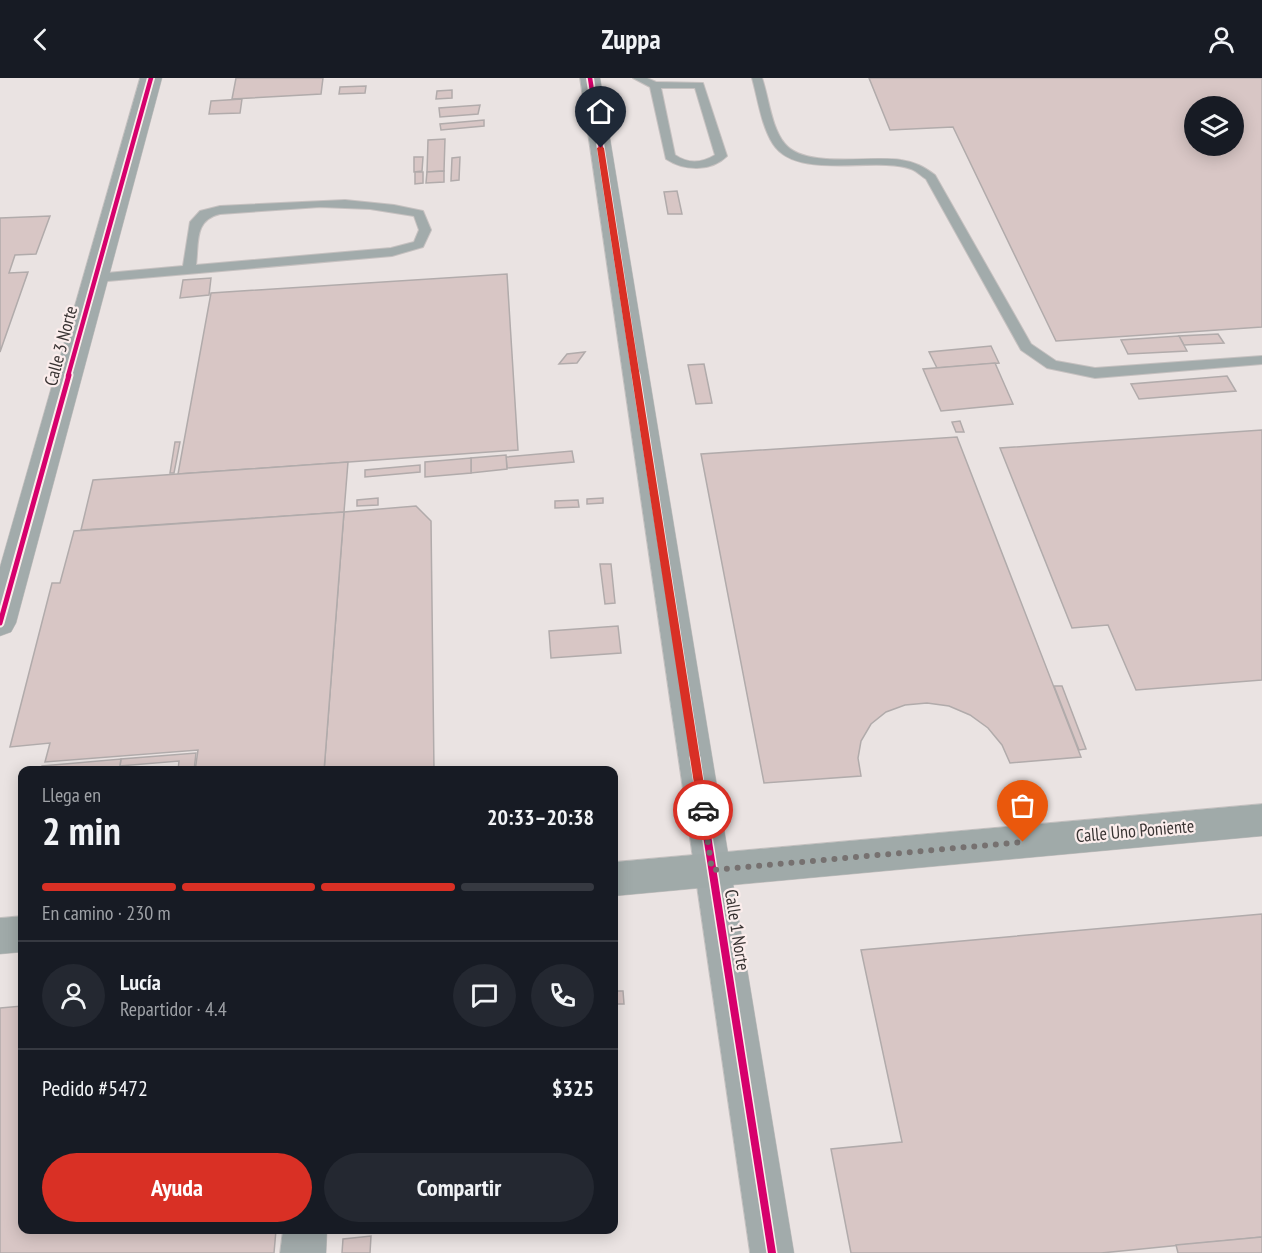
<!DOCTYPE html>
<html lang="es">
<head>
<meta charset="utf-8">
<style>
  :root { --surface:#171b24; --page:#242831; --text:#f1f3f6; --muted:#9ea1a6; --line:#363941; --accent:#d93025 }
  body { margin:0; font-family:"PT Sans Narrow",sans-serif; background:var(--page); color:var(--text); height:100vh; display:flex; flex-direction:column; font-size:22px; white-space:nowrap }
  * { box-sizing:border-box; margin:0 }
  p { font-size:20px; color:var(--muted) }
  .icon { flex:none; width:33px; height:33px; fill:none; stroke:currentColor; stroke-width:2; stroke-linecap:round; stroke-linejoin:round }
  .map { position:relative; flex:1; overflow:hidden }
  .drawer { position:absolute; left:18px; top:688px; width:600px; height:468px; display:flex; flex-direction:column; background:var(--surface); border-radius:12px; box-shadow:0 3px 15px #0003 }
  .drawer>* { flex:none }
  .fabs { position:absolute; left:1184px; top:18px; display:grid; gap:12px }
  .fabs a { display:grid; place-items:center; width:60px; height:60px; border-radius:50%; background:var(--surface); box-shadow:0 3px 15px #0003; font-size:30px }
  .pin { position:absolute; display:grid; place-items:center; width:51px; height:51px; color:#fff; margin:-62px -26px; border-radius:50% 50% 50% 0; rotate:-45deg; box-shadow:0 0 6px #0007 }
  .pin .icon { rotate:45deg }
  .courier { position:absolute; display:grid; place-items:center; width:60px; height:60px; margin:-30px; border:4px solid #d93025; border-radius:50%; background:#fff; color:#222; box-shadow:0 2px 8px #0007 }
  .summary em { font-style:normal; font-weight:600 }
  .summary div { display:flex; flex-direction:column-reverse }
  .summary { display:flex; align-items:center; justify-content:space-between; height:102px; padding:0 24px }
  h1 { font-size:39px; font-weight:600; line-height:45px }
  .bar { display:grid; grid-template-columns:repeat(4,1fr); gap:9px 6px; align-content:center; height:72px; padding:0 24px }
  .bar i { height:8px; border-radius:4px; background:var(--line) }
  .bar .on { background:var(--accent) }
  .bar p { grid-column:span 4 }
  .line { display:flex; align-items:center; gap:15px; padding:0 24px; border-top:2px solid var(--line) }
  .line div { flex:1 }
  .round { display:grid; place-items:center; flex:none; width:63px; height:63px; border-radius:32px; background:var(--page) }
  .primary-button { display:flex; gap:12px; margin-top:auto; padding:12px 24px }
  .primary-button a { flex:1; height:69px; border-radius:36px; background:var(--accent); color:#fff; font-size:24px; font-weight:600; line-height:69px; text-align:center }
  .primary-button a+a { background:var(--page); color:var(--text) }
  header { display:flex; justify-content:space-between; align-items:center; height:78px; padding:0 24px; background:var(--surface); font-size:27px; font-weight:600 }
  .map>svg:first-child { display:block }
  .building { fill:#d8c6c5; stroke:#b1abab; stroke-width:1.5; fill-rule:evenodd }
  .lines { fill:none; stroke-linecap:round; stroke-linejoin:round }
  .service-casing { stroke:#c6c1c0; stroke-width:2 }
  .minor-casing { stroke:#c6c1c0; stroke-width:1 }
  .tertiary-casing { stroke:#c6c1c0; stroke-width:1 }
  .secondary-casing { stroke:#c6c1c0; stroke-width:1 }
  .service { fill:#a2abab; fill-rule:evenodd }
  .minor { fill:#a2abab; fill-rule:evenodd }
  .tertiary { fill:#a2abab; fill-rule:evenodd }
  .secondary { fill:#a0aaa9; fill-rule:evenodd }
  .cycleway-far2-casing { stroke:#fbedec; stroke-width:8 }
  .cycleway-far1-casing { stroke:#fbedec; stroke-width:9 }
  .cycleway-casing { stroke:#fbedec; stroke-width:11 }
  .cycleway-far2 { stroke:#d6006c; stroke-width:4.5 }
  .cycleway-far1 { stroke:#d6006c; stroke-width:5 }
  .cycleway { stroke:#d6006c; stroke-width:8 }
  .route { fill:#d93025 }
  .done { stroke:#767170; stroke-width:6; stroke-dasharray:0 10.8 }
  .labels { text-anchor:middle; stroke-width:4.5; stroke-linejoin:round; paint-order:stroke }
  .street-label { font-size:18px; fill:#383332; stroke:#fbedec }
</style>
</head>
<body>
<header><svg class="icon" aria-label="back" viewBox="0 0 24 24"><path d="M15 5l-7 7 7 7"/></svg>Zuppa<svg class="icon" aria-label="person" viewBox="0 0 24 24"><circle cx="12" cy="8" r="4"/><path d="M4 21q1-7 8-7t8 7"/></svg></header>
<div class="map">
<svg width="1262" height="1175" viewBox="0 0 1262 1175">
  <rect width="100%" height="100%" fill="#eae3e2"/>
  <g class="building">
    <polygon points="236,0 323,0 321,16 232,21"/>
    <path d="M869 0H1262V249L1056 263 953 49 890 52ZM1194 28H1233V68H1194Z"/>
    <polygon points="366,8 365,15 339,16 340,9"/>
    <polygon points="452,12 452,20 436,21 437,13"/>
    <polygon points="242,21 240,35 209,36 211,23"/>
    <polygon points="480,27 478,36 440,39 439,30"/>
    <polygon points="484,42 484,48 441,52 440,46"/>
    <polygon points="445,61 444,93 427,94 428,62"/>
    <polygon points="414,79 423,79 422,93 414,94"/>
    <polygon points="460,79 459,102 451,103 452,80"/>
    <polygon points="444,93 444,104 426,105 427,94"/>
    <polygon points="415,94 423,94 423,105 415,106"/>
    <polygon points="677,113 682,136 668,136 664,114"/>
    <polygon points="50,138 36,176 15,177 9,195 28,194 0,274 0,140"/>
    <polygon points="507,196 518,372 178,396 211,215"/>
    <polygon points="211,200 209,217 180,220 183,202"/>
    <polygon points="1218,256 1224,265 1184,267 1179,258"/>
    <polygon points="1179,258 1187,273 1128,276 1121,262"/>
    <polygon points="991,268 999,285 937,290 929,274"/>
    <polygon points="585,274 577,285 559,286 567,276"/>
    <polygon points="995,285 1013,326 941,333 923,291"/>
    <polygon points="704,286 712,325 696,326 688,287"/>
    <polygon points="1227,298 1236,313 1139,321 1131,306"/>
    <polygon points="960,343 964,354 956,354 952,344"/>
    <polygon points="1262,352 1262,602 1136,612 1108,547 1072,550 1000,370"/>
    <polygon points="957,359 1081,679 1010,685 1002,667 988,650 970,637 949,628 927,625 905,627 886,634 871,646 861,663 858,680 861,698 764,705 701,376"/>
    <polygon points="175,364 180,364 174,395 170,395"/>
    <polygon points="572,373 574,384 507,390 506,379"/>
    <polygon points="506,377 507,391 471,395 471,380"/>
    <polygon points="471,380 471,395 425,399 425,384"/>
    <polygon points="348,384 344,434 81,452 93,402"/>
    <polygon points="420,387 420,394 365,399 365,392"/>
    <polygon points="378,420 378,427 357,428 357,422"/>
    <polygon points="603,420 603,425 587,426 587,421"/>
    <polygon points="578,422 579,429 555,430 555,423"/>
    <polygon points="416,428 431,443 434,693 324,693 344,434"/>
    <polygon points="344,434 324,693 195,693 198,672 45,684 50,665 10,669 52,505 60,505 74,453"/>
    <polygon points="600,486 611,486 615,525 605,526"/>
    <polygon points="618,548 621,575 551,580 549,553"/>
    <polygon points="1054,608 1062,608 1086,671 1079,672"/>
    <polygon points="196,675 194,693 178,693 179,683 120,688 121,681"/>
    <polygon points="121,681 119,693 41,693 42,688"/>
    <polygon points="1262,836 1262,1159 1101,1175 851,1175 831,1071 902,1064 861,872"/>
    <polygon points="614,913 623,913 624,926 614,926"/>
    <polygon points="22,928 22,1152 276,1152 274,1175 0,1175 0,930"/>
    <polygon points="371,1158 370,1175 342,1175 343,1161"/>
    <polygon points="1262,1159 1262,1175 1178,1175 1176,1167"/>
  </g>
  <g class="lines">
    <defs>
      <g id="service">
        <path d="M633 0H647L656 4 703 5 727 78C711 94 684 93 666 81L650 9ZM661 10H695L715 77C702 85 688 86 675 77Z"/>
        <path d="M752 0H762C769 20 771 49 785 66 806 91 871 77 901 82 915 84 924 89 935 97L1031 266 1056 283 1095 290 1262 278V286L1095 300 1047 290 1021 272 926 101C921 98 917 93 911 91 874 78 797 103 773 66 761 47 758 21 752 0Z"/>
        <path d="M345 122 394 127 423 133 431 152 423 169 392 178 96 204 90 200 96 196 183 188 190 144 200 133 220 128ZM320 129 370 131 414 138 419 152 414 164 391 170 196 187C199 164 194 142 220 136Z"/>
      </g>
      <polygon id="minor" points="283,1152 327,1152 326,1175 280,1175"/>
      <g id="tertiary">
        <polygon points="140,0 162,0 16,545 11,554 0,558 0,489"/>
        <polygon points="580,0 600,0 794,1175 750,1175"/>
      </g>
      <g id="secondary">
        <polygon points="1262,726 1262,758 614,818 614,784"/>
        <polygon points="22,838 22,874 0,876 0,840"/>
      </g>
    </defs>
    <use href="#service" class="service-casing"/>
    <use href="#minor" class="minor-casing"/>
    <use href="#tertiary" class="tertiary-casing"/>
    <use href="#secondary" class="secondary-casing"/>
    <use href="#service" class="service"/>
    <use href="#minor" class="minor"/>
    <use href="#tertiary" class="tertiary"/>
    <use href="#secondary" class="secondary"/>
    <defs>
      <g id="cycleway-far2">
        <polyline points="590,0 636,298"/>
        <polyline points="68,298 151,0"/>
      </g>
      <g id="cycleway-far1">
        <polyline points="636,297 696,681"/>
        <polyline points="0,545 69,297"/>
      </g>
      <polyline id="cycleway" points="695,680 772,1175"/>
    </defs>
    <use href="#cycleway-far2" class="cycleway-far2-casing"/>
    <use href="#cycleway-far1" class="cycleway-far1-casing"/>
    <use href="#cycleway" class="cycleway-casing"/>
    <use href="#cycleway-far2" class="cycleway-far2"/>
    <use href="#cycleway-far1" class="cycleway-far1"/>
    <use href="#cycleway" class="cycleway"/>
  </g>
  <polygon class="route" points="601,68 604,70 708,732 703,736 698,732 597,70"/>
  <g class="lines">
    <polyline class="done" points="703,732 712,792 1023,764"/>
  </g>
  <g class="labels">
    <g class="street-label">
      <text transform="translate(61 268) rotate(-75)" y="6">Calle 3 Norte</text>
      <text transform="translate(1135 753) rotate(-5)" y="6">Calle Uno Poniente</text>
      <text transform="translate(737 852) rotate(81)" y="6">Calle 1 Norte</text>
    </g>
  </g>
</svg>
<div class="fabs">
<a><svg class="icon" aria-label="layers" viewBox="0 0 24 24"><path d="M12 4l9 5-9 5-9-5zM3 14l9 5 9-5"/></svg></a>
</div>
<div class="pin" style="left:1023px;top:764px;background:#ea580c"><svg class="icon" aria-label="bag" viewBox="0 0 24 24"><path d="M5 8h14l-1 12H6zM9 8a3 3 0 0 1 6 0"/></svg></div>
<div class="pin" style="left:601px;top:70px;background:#1f2937"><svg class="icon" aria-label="home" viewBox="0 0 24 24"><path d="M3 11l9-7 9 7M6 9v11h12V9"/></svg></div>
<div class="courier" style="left:703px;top:732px"><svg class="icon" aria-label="car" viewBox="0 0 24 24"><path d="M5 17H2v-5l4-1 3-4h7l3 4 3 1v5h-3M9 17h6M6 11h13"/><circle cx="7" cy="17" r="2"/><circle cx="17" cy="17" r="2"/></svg></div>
<section class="drawer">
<div class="summary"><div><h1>2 min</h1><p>Llega en</p></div><em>20:33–20:38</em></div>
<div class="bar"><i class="on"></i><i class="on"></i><i class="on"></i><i></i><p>En camino · 230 m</p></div>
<div class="line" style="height:108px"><a class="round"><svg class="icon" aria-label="person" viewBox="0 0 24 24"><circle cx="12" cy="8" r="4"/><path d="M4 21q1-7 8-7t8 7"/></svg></a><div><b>Lucía</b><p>Repartidor · 4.4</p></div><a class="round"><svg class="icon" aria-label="chat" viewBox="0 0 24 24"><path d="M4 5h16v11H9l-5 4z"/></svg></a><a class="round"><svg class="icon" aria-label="phone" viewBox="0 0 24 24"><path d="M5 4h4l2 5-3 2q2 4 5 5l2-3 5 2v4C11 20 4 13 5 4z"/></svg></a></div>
<div class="line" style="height:78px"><div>Pedido #5472</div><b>$325</b></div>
<div class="primary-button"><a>Ayuda</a><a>Compartir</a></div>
</section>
</div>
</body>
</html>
